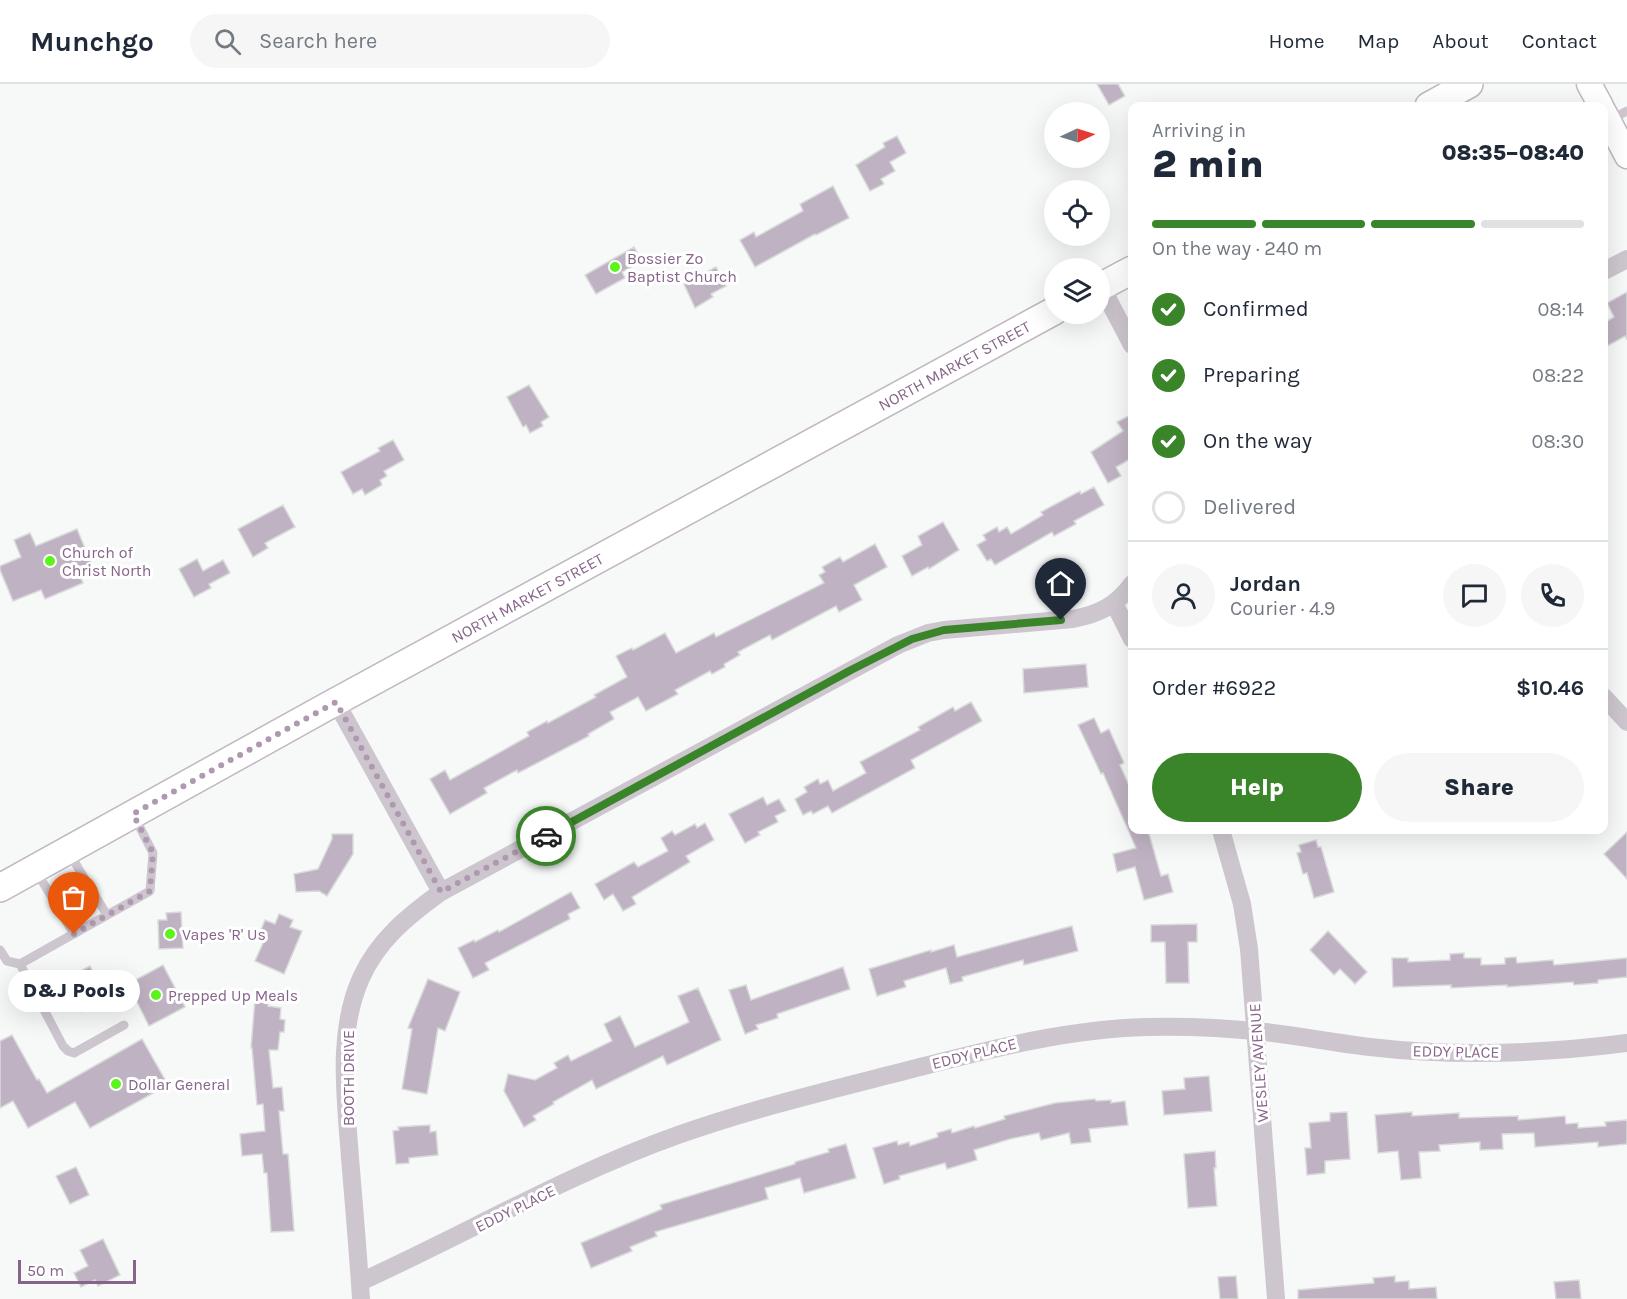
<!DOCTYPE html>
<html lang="en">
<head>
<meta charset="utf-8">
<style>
  :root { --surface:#fff; --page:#f6f6f7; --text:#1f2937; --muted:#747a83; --line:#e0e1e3; --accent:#3a842a }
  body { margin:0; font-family:Karla,sans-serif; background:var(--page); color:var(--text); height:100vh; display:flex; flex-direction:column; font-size:22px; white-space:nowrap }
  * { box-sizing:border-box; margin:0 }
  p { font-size:20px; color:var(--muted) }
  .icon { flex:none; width:33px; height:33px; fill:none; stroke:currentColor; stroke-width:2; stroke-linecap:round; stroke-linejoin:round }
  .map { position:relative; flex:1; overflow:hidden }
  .panel { position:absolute; left:1128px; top:18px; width:480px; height:732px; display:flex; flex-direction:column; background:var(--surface); border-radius:12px; box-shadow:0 6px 24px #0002 }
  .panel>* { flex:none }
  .needle { width:39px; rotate:86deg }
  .buttons { position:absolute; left:1044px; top:18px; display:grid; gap:12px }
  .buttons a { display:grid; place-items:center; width:66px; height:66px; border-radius:50%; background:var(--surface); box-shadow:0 6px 24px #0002; font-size:30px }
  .scale { position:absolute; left:18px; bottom:15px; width:118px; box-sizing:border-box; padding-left:6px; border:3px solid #87658a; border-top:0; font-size:16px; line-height:21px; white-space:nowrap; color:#87658a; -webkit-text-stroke:4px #fff; paint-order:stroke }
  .pin { position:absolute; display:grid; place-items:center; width:51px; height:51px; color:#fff; margin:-62px -26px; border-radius:50% 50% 50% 0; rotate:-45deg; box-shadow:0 0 6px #0007 }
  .pin .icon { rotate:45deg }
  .courier { position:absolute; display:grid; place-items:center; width:60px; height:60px; margin:-30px; border:4px solid #3a842a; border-radius:50%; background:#fff; color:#222; box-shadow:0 2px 8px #0007 }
  .bubble { position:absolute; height:42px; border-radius:21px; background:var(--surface); box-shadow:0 6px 24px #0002; font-size:20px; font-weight:800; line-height:42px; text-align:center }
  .summary em { font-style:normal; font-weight:800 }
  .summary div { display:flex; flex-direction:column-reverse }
  .summary { display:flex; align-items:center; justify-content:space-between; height:102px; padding:0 24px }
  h1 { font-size:39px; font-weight:800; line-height:45px }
  .bar { display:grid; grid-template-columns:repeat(4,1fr); gap:9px 6px; align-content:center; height:72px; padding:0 24px }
  .bar i { height:8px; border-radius:4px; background:var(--line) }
  .bar .on { background:var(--accent) }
  .bar p { grid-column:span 4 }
  .line { display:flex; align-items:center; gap:15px; padding:0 24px; border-top:2px solid var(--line) }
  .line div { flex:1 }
  .round { display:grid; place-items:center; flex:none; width:63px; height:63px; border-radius:32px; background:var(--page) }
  ol { padding:0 24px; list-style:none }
  li { display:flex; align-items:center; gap:18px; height:66px }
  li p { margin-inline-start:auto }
  li .icon { padding:6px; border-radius:50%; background:var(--accent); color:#fff; stroke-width:4 }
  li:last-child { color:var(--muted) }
  li i { width:33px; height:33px; border:3px solid var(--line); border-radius:50% }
  .button { display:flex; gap:12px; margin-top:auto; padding:12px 24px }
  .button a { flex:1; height:69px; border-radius:36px; background:var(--accent); color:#fff; font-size:24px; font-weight:800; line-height:69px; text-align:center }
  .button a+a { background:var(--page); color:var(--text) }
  header { display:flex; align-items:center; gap:36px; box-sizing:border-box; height:84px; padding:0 30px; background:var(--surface); border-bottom:2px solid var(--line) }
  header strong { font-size:28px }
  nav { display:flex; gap:33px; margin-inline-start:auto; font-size:21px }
  .search { width:420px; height:54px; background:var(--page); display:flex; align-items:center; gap:15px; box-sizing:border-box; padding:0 21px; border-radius:33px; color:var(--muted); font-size:22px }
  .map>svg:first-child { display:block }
  .building { fill:#bfb2c2; stroke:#d8dbda; stroke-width:1.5 }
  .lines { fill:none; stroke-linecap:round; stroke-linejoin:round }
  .secondary-casing { stroke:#c2b8c3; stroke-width:27 }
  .primary-casing { stroke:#c0b7c1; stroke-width:30 }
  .lane { stroke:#cec6cf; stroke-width:9 }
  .street { stroke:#cec6cf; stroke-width:18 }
  .secondary { stroke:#fff; stroke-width:24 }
  .primary { stroke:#fff; stroke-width:27 }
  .done { stroke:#ae99b0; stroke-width:6; stroke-dasharray:0 10.8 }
  .route { stroke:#3a842a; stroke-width:8 }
  .poi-dot { fill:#5bf41b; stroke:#fff; stroke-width:2 }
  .labels { text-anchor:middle; stroke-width:6; stroke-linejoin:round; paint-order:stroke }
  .poi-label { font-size:16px; fill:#87658a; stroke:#fff; text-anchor:start }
  .street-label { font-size:16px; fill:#87658a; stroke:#fff }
</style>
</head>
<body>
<header>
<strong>Munchgo</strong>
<div class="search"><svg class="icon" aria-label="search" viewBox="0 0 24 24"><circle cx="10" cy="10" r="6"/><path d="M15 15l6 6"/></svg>Search here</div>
<nav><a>Home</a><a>Map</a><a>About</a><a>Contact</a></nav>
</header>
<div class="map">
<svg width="1627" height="1215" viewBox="0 0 1627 1215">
  <rect width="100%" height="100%" fill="#f6f9f8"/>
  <g class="building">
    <polygon points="1097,0 1118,0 1125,12 1109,21"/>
    <polygon points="897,52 906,69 890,78 895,87 881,95 884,100 870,107 856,81 885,63 883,59"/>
    <polygon points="833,102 849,134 816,151 815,150 755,183 740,156 754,148 756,153 803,127 800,120"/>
    <polygon points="634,163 642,177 622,188 625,194 596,210 585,191"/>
    <polygon points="716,183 726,202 711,210 713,213 695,224 684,200"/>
    <polygon points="1627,208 1627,256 1625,252 1604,264 1604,239 1614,233 1607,219"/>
    <polygon points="529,301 549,333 541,338 543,342 530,349 526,341 523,343 507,313"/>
    <polygon points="1132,330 1132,374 1116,383 1121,392 1108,399 1091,368 1123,347 1117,338"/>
    <polygon points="393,356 404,376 384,387 387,392 380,396 382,401 365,411 362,405 353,410 341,388 380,367 378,364"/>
    <polygon points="1094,403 1104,421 1074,437 1076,440 1054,452 1052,448 995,481 991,475 987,477 977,461 986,456 983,451 997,443 999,448 1007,443 1011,450 1043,431 1041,428 1080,407 1081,410"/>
    <polygon points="283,421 295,443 265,459 268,464 253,473 238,445"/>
    <polygon points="943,438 959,466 929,485 928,483 912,492 902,472 922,461 918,452"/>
    <polygon points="77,445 92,481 78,487 83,499 45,515 41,506 13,517 0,486 0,482 21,473 14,456 30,449 36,462"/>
    <polygon points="875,460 887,483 854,501 862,516 839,528 836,522 772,556 770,551 738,568 740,571 724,580 725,583 712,590 710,587 675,606 678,610 646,627 638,613 610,628 614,635 588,650 589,652 518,689 517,686 484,704 487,709 450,730 430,695 445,686 450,696 529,652 527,648 547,637 548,639 596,613 594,611 627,593 616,572 632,564 633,566 665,549 676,569 714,549 716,553 824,499 819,491 825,488 822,483 840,473 843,478"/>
    <polygon points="197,475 203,487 223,476 230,489 209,500 211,504 194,513 179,485"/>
    <polygon points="1086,580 1088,603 1024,609 1023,585"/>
    <polygon points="971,618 982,637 911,676 915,684 832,729 828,722 813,730 811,727 803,731 795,715 807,708 804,703 818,695 820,700 828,696 833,707 866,689 860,678 920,646 918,643 953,623 955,627"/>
    <polygon points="1094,634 1101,649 1109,645 1124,679 1120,681 1132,708 1132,746 1148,746 1161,792 1168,790 1173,808 1144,816 1135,783 1117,788 1113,770 1136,764 1103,689 1101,690 1078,641"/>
    <polygon points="763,713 767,721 779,715 786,727 775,732 778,738 758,748 760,751 745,759 729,730"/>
    <polygon points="705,739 714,756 686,772 690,778 632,813 636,820 623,827 613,810 604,816 595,800 634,778 638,783 668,767 661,754 672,747 675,751 695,740 697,744"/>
    <polygon points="1627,748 1627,795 1604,770"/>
    <polygon points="332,750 353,750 353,770 327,812 319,807 296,808 294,790 318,785 332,755"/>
    <polygon points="1316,756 1318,763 1321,763 1334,808 1314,814 1307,789 1303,790 1297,769 1301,768 1299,761"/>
    <polygon points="571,808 580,824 568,830 570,835 485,879 489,886 473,894 458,864 474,856 475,858 498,846 499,848"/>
    <polygon points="181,828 183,864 159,865 158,836 167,836 166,829"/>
    <polygon points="279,830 293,836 290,843 302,847 284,890 255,877 263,859 257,856 265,836 275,840"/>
    <polygon points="1197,840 1197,858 1188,858 1189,899 1166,899 1165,858 1151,858 1151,841"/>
    <polygon points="1072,842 1078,867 1024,881 1023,876 962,893 963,897 950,900 946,884 904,897 906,903 877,912 869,885 931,866 931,868 954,861 957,873"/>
    <polygon points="1328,847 1367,888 1355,900 1340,885 1334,891 1310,866"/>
    <polygon points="1464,869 1464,874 1481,874 1481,881 1505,880 1505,874 1516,873 1517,879 1553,876 1554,881 1627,874 1627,893 1598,896 1598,899 1574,901 1573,898 1507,903 1507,901 1451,904 1451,901 1393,903 1392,874 1408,874 1408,878 1450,876 1450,870"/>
    <polygon points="163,881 185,923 149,942 128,900"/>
    <polygon points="90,882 107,915 82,928 65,895"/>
    <polygon points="843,883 850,905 777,930 778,934 756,941 758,945 745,950 729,906 746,901 751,916"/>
    <polygon points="428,895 460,908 445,947 438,944 427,1010 402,1005 412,945 408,944"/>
    <polygon points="698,904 721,956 667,981 663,972 596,1005 592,996 553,1018 554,1020 533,1032 536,1036 524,1043 504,1007 508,990 535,996 557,984 554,979 568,971 571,977 612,957 604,940 620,932 635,963 689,938 678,912"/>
    <polygon points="255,915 268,916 268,922 281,924 280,935 285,936 284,948 280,948 278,966 269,966 273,1004 282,1003 284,1027 279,1027 283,1070 288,1070 294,1147 271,1148 267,1089 264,1089 262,1070 242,1072 240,1050 265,1047 263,1020 257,1021 252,964 251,964"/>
    <polygon points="12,951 37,996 39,995 47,1009 142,955 168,1001 90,1044 75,1018 28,1044 13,1017 0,1024 0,957"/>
    <polygon points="1209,992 1212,1027 1164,1031 1162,1007 1185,1005 1184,994"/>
    <polygon points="1095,1015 1096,1017 1111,1016 1111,1019 1125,1017 1128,1041 1089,1045 1091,1058 1071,1060 1069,1049 1041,1056 1039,1049 1010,1055 974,1066 977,1076 947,1085 945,1079 899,1092 900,1095 884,1100 873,1064 897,1057 898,1061 909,1058 910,1062 938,1053 937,1049 951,1045 952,1049 974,1042 975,1044 1005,1035 1004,1032 1055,1019"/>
    <polygon points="1347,1028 1350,1075 1325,1077 1325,1089 1307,1091 1305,1064 1311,1064 1309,1039 1330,1037 1330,1029"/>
    <polygon points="1412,1028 1412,1032 1459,1029 1459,1034 1518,1032 1518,1036 1565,1032 1566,1040 1578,1039 1578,1044 1606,1042 1605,1038 1627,1036 1627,1060 1598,1063 1598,1058 1535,1063 1534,1049 1502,1050 1503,1065 1480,1066 1480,1058 1439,1061 1440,1067 1419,1068 1421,1094 1401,1096 1398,1067 1378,1069 1375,1031"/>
    <polygon points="430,1041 430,1048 436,1047 438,1071 409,1074 409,1079 396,1080 393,1047 399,1046 398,1043"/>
    <polygon points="846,1060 856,1094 804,1109 800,1094 765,1104 768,1115 655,1148 657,1152 630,1163 632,1167 591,1184 581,1159 662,1125 660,1121 795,1080 795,1078 829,1068 828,1065"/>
    <polygon points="1215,1067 1216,1084 1214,1084 1217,1122 1188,1124 1184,1070"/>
    <polygon points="76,1083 89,1111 70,1120 56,1092"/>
    <polygon points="103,1155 120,1191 98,1202 95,1196 81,1203 74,1189 88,1182 80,1166"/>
    <polygon points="1236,1192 1238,1215 1220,1215 1218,1193"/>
    <polygon points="1395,1192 1395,1198 1409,1197 1409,1205 1436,1203 1437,1215 1298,1215 1298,1206 1374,1199 1373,1194"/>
    <polygon points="1579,1196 1581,1215 1556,1215 1554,1198"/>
  </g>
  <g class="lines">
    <defs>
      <g id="secondary">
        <polyline points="1589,0 1601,22"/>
        <polyline points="1604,28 1627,72"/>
      </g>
      <g id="primary">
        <polyline points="1429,22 1469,0"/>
        <polyline points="1100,203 1132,186"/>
        <path id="s1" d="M0 804 326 623 1054 227"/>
      </g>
    </defs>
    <use href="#secondary" class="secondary-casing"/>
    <use href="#primary" class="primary-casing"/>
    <g class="lane">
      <polyline points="1610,36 1627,27"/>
      <polyline points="69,769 107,831"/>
      <polyline points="36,787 74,850"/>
      <polyline points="0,866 7,877 20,880 150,807 153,769 134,732"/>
      <polyline points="20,880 63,962 68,967 74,969 124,941"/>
    </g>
    <g class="street">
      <polyline points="1604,187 1627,175"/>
      <polyline points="1101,202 1132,261"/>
      <polyline points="1114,519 1132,555"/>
      <polyline points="1604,613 1627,638"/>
      <polyline points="336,618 441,808"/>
      <polyline points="1221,746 1242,820 1249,865 1276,1215"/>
      <path d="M360 1198C466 1150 568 1090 678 1051 757 1023 839 1004 920 983 995 964 1069 945 1147 943 1186 942 1226 944 1265 948 1300 952 1335 959 1370 963 1455 973 1542 970 1627 959"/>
      <path d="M361 1215C358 1168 354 1121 350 1074 346 1015 336 950 361 894 378 856 408 832 441 808L898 561 928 549 944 546 1073 535C1099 530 1117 521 1132 500"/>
    </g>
    <use href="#secondary" class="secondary"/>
    <use href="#primary" class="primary"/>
  </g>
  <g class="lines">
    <polyline class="done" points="74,850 150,807 153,769 133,730 336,618 441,808 546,752"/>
    <polyline class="route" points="546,752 851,586 912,555 944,546 1061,536"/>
  </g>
  <g class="poi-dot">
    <circle cx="615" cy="183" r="6"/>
    <circle cx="50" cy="477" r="6"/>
    <circle cx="170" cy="850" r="6"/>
    <circle cx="156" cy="911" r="6"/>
    <circle cx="116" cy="1000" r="6"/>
  </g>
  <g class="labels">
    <g class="poi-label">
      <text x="627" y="180">Bossier Zo<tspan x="627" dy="18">Baptist Church</tspan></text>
      <text x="62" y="474">Church of<tspan x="62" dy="18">Christ North</tspan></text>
      <text x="182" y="856">Vapes 'R' Us</text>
      <text x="168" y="917">Prepped Up Meals</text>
      <text x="128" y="1006">Dollar General</text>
    </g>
    <g class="street-label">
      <text dy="6" stroke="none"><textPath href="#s1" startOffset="1088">NORTH MARKET STREET</textPath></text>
      <text dy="6" stroke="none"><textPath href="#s1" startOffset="602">NORTH MARKET STREET</textPath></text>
      <text transform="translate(1456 967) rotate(1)" y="6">EDDY PLACE</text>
      <text transform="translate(974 969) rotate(-14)" y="6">EDDY PLACE</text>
      <text transform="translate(1258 979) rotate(-94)" y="6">WESLEY AVENUE</text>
      <text transform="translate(348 994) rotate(-90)" y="6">BOOTH DRIVE</text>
      <text transform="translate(515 1124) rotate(-26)" y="6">EDDY PLACE</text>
    </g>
  </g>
</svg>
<div class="buttons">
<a><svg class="needle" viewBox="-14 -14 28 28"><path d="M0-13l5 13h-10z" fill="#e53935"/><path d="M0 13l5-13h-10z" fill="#747a83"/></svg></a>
<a><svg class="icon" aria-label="locate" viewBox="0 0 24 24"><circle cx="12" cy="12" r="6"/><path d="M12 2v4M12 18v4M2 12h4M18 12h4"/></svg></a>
<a><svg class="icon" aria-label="layers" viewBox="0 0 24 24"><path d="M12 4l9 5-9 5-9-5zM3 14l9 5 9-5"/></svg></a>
</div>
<div class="scale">50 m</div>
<div class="pin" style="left:74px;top:850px;background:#ea580c"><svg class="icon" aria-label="bag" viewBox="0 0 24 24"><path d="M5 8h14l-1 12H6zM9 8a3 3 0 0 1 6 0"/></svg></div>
<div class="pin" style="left:1061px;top:536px;background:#1f2937"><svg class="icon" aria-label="home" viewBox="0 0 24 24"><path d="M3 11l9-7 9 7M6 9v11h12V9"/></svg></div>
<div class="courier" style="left:546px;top:752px"><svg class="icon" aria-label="car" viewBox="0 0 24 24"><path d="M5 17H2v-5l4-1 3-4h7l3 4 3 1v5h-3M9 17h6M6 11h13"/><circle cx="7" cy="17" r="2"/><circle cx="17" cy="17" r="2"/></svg></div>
<div class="bubble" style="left:8px;top:886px;width:132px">D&amp;J Pools</div>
<section class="panel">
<div class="summary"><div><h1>2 min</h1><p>Arriving in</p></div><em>08:35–08:40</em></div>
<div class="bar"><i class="on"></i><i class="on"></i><i class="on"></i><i></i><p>On the way · 240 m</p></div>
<ol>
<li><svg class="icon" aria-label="check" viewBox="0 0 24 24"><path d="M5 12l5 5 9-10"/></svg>Confirmed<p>08:14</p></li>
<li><svg class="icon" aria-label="check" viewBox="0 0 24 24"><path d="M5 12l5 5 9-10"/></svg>Preparing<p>08:22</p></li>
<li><svg class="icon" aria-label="check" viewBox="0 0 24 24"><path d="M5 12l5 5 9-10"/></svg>On the way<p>08:30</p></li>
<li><i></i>Delivered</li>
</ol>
<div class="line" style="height:108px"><a class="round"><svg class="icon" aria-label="person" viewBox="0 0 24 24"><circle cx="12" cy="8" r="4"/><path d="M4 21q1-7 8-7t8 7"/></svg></a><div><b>Jordan</b><p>Courier · 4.9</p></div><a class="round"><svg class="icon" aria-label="chat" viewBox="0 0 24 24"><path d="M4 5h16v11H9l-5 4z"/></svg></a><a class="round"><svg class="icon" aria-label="phone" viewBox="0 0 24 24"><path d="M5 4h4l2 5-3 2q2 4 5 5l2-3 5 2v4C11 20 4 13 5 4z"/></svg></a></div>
<div class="line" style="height:78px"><div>Order #6922</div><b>$10.46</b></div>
<div class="button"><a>Help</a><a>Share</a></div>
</section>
</div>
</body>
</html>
